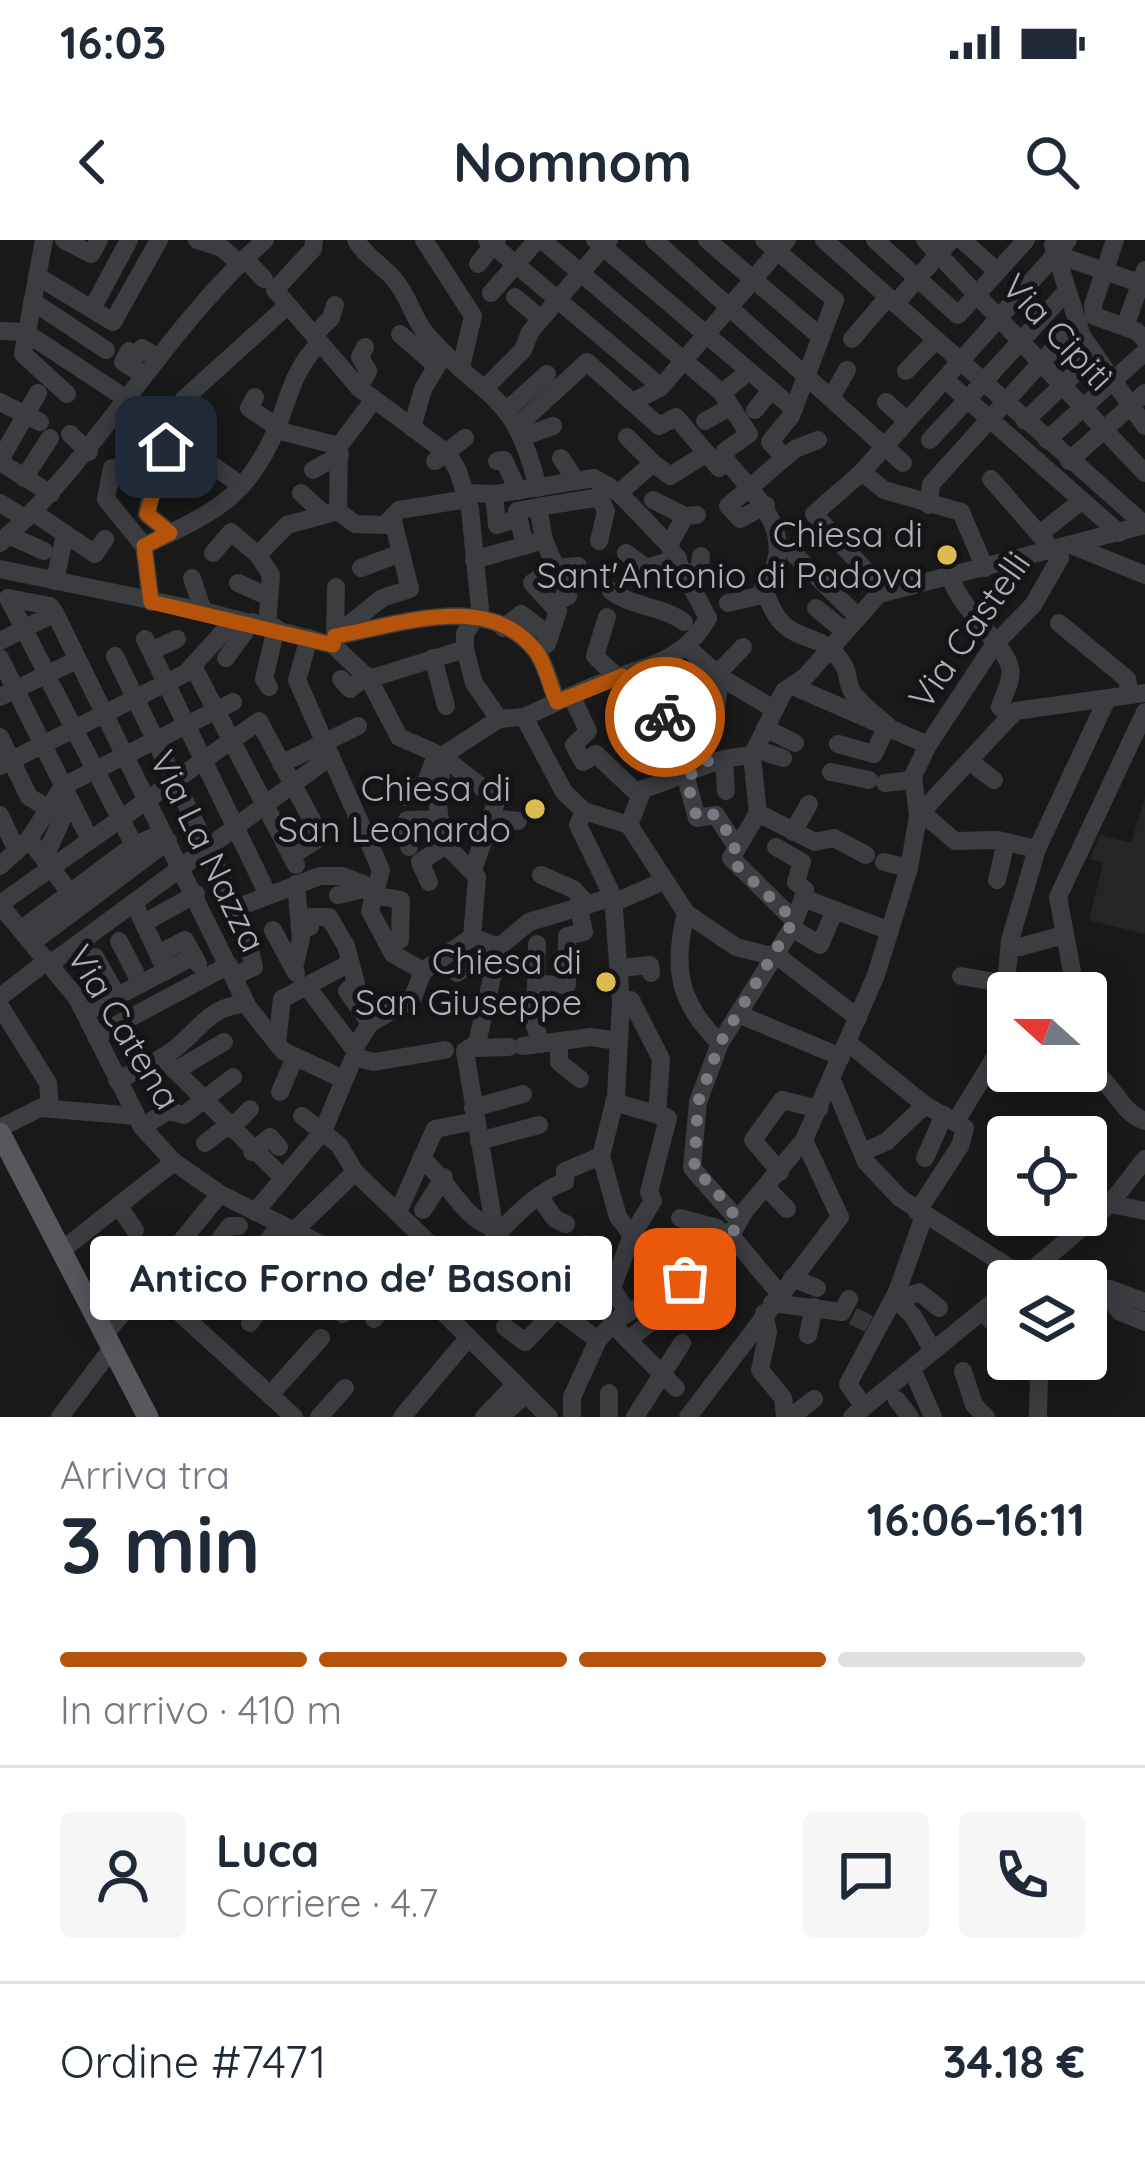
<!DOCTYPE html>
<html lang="it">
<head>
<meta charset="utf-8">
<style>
  :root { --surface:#fff; --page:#f6f6f7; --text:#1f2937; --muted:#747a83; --line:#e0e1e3; --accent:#b45309 }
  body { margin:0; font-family:Quicksand,sans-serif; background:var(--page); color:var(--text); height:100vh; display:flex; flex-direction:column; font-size:45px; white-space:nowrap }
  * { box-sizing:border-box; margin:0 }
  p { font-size:39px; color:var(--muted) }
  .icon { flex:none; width:66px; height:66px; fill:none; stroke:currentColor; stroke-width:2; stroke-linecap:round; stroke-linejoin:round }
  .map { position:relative; height:1177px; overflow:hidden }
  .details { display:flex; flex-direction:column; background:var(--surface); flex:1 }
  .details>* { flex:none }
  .needle { width:78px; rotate:291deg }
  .fabs { position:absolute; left:987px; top:732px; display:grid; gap:24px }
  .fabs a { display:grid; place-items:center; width:120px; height:120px; border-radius:12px; background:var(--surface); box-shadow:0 6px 30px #0003; font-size:60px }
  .pin { position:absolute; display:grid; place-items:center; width:102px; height:102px; color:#fff; margin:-51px; border-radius:24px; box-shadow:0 6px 18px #0006 }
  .courier { position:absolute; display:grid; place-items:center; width:120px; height:120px; margin:-60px; border:9px solid #b45309; border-radius:50%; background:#fff; color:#222; box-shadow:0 3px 15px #0007 }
  .bubble { position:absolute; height:84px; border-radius:12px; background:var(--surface); box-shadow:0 6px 30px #0003; font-size:39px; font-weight:800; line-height:84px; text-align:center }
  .overview em { font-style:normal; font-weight:800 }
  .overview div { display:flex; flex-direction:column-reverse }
  .overview { display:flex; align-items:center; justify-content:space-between; height:204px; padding:0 60px }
  h1 { font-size:78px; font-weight:800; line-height:90px }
  .bar { display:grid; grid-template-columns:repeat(4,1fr); gap:18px 12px; align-content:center; height:144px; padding:0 60px }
  .bar i { height:15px; border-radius:9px; background:var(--line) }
  .bar .selected { background:var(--accent) }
  .bar p { grid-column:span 4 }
  .line { display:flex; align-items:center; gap:30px; padding:0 60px; border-top:3px solid var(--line) }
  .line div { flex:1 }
  .round { display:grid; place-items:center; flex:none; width:126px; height:126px; border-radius:12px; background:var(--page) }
  .status { display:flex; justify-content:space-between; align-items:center; height:84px; padding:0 60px; background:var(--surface); direction:ltr }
  .status svg { height:33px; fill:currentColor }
  header { display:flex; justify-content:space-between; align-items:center; height:156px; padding:0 60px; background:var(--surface); font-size:54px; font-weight:800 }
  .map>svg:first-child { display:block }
  .built { fill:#252527 }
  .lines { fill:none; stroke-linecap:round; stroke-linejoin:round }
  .minor-tunnel { stroke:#37373a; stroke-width:18; stroke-dasharray:18 9; stroke-linecap:butt }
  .minor { stroke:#3c3d41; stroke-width:18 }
  .major { stroke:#57575e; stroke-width:21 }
  .done { stroke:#797a81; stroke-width:12; stroke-dasharray:0 21.6 }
  .route { stroke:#b45309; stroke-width:15 }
  .poi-dot { fill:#dcbb4f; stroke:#141416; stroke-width:4.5 }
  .labels { text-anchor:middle; stroke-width:10; stroke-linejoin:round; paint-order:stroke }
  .street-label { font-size:36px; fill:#adafb9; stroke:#141416 }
  .poi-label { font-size:36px; fill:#adafb9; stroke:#141416; text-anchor:end }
</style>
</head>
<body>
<div class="status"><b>16:03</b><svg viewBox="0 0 49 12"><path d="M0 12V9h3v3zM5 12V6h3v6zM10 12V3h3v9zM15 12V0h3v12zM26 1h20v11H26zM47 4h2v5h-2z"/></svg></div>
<header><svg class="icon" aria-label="back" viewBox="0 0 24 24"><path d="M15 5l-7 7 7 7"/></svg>Nomnom<svg class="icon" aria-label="search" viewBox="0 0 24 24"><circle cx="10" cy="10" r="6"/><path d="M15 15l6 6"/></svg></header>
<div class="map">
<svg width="1145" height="1177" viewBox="0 0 1145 1177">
  <rect width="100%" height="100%" fill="#19191a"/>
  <polygon class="built" points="1145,558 1145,694 1089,680 1103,623 1090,619 1100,595 1131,603"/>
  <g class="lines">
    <polyline class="minor-tunnel" points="853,1076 869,1084"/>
    <g class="minor">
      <polyline points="44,0 23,114 67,154"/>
      <polyline points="64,0 91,14 99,0"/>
      <polyline points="197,0 222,8 240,24"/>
      <polyline points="314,0 313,9 275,50 359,148 448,214 458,231 470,269 480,369 465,394 465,409 474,443 499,479"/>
      <path d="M356 0C365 16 382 25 394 39 409 56 413 79 427 95 486 163 513 147 538 248"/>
      <polyline points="424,0 473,76 461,127"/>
      <polyline points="487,0 661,147"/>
      <polyline points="542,0 722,153 749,131"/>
      <polyline points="595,0 794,169"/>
      <polyline points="654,0 903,223"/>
      <polyline points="707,0 821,97"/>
      <polyline points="764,0 835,60 791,176 770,202 784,217"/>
      <polyline points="824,0 1145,285"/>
      <polyline points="875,0 958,75 1026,0"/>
      <polyline points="925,0 1145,233"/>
      <polyline points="962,0 989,24"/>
      <polyline points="1115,0 1093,65 1094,76 1136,91 1145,100"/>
      <polyline points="1053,5 1082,96 1145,186"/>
      <polyline points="1055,14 1145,45"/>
      <polyline points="245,19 264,39"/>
      <polyline points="478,24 497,0"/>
      <polyline points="37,36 113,82 159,0"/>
      <polyline points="491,53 537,0"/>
      <polyline points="515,57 541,79"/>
      <polyline points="32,61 106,110"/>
      <polyline points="895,64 951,0"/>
      <polyline points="92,69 129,0"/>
      <polyline points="1125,87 1145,30"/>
      <polyline points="0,91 25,92 128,160"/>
      <polyline points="400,94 434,124"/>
      <polyline points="314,95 331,78 335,65"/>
      <polyline points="852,99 888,57"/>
      <polyline points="906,131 936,100"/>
      <polyline points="144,135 123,122 129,111 137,115 142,108 159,118"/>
      <polyline points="951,145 1119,293"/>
      <polyline points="486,147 523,110 530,92 609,0"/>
      <polyline points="359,148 368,131 360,117 365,107"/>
      <polyline points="722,153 749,194 725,211 727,222"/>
      <polyline points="832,156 847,130"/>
      <polyline points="255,157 249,168 277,187"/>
      <polyline points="183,160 288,65"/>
      <polyline points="0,162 40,182"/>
      <polyline points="633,162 661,147 787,0"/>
      <polyline points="886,162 907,181"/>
      <polyline points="125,164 242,246"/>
      <polyline points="508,169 547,134"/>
      <polyline points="755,170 771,150"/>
      <polyline points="705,181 730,167"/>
      <polyline points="1025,181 1094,115"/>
      <path d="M518 185 587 122 659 186 676 177 719 228 727 222C758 256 801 301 763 345 784 417 818 380 844 426 849 434 847 445 853 453 861 465 876 475 887 485"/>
      <polyline points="412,188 423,149 444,114"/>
      <polyline points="276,190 339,206 373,161"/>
      <polyline points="70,194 89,212"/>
      <polyline points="525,196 553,186"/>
      <polyline points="627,197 653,223"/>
      <polyline points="930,200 1065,53"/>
      <polyline points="1047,200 1145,112"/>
      <polyline points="561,218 575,239"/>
      <polyline points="0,220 38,153"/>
      <polyline points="435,221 465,198"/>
      <polyline points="497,221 504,220 518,251"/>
      <polyline points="1069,221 1145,153"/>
      <polyline points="0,222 51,254"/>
      <polyline points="112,228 106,259 144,306"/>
      <polyline points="313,230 340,215"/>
      <polyline points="862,232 884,250 961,272 985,328"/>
      <polyline points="24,238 50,198"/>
      <polyline points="301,253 324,274"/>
      <path d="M467 253 496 254 594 238 619 253 669 305 708 378C686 418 653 425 614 438 583 449 553 464 524 477"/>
      <polyline points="619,253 653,223 670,236 707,213"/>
      <polyline points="494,254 497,285 519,278"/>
      <polyline points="598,255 606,271 599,301"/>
      <polyline points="653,260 685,276"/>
      <polyline points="0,263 26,279"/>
      <polyline points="766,265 740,279 728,266 795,209 818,200"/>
      <polyline points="929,265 931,244 1076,84"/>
      <polyline points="338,271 339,206"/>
      <polyline points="33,272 95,314 105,299"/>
      <polyline points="170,293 147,274 154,239 173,195"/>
      <polyline points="1041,293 1080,262"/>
      <polyline points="8,295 44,311"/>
      <path d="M0 303C101 212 164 90 265 0"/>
      <polyline points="669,305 685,276 697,275"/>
      <polyline points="1071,305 1145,335"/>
      <polyline points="525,306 517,271 538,267"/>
      <polyline points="213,313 231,292 258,315"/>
      <polyline points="626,313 646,328 678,318"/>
      <polyline points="795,315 856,375"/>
      <polyline points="474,320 544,300"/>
      <polyline points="361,328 401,313"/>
      <polyline points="0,329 203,371 333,405 369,439 399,497 442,516 499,479 524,477 564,552 584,571 629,585 686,673 736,707 780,718 858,778"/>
      <polyline points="688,335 700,328 701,316"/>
      <path d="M950 336C961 371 1005 404 1010 428 1013 441 1003 455 1000 467L1011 476"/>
      <polyline points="192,338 203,371"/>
      <polyline points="55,341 65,294"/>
      <polyline points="238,343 269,357"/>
      <path d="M611 351C634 368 660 365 684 382"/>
      <polyline points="879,354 866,331 814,274 862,232 1068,0"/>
      <polyline points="8,358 50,366 55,373 248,767 283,811 343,839"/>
      <polyline points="8,358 47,434"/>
      <path d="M151 362 144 306C211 273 248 260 278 185 289 155 296 125 320 103"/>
      <polyline points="728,363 766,354"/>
      <polyline points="552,365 532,343 556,328 578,326"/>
      <polyline points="816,368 843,390"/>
      <polyline points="607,377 595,416 617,437"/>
      <polyline points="1059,383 1127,439 1130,455"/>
      <polyline points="267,386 271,335 258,315 287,285 338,271 355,284 385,285 399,270 468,259"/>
      <polyline points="503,388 521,374 550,396"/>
      <polyline points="335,396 382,358 410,349 392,277"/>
      <polyline points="335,396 336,347"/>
      <polyline points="309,398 297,440 381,630 370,671 393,714 423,731"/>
      <polyline points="145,399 268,655"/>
      <polyline points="0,401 55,373"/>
      <path d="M333 405 335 396C397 386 487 350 535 410 545 422 551 447 557 462"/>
      <polyline points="686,406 720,437 774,469"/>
      <polyline points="151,411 177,399"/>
      <polyline points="537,411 547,404 558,371 552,365 568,356 544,300 538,267 595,258 609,246"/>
      <polyline points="115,416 236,668 320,636 342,636 363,644 372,655 401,660 400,700"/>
      <polyline points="0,418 90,600"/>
      <polyline points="226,418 252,382"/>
      <polyline points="433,418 446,466"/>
      <polyline points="193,426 296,625"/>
      <polyline points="717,434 743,407"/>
      <polyline points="622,436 643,462 704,504 708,522"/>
      <polyline points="341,439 350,449 367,436"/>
      <polyline points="369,439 465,409"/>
      <polyline points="52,446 134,605"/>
      <polyline points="269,447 264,439 276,388"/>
      <polyline points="795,447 928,505"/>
      <polyline points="0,457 77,420"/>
      <polyline points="572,457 588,491 574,505 583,522 596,514 638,554"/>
      <polyline points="765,488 795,503"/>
      <polyline points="0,497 29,557 63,577"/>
      <polyline points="704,504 715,478 720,437"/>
      <polyline points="838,504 874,514 887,485"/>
      <polyline points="755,509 783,518"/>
      <polyline points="442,516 438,564 442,601 477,637 472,697 499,707"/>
      <polyline points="442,516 489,553 495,565 473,630"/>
      <polyline points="752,516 784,451 805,437 879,354 1145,285"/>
      <polyline points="752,516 758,573 731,618 794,680"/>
      <polyline points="724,519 726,551"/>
      <polyline points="969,521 994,540"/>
      <polyline points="281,524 358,486"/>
      <polyline points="0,526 186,433 235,379"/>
      <polyline points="831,532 869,540"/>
      <polyline points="686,538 697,578 716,575 736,606"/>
      <polyline points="885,543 913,540"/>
      <polyline points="405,557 405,547 424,548 435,518"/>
      <polyline points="584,571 578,585 613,657 621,763 616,856 601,916 618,977 632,995 612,1048 627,1072"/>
      <polyline points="921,572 955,601 998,600 1037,609"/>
      <polyline points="758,573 815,602 834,598 866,615"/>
      <polyline points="0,575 17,611"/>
      <polyline points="918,576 913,536 928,505 994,405 1033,365 1060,318 991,239"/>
      <polyline points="492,578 518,581"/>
      <path d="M629 585 643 549C681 539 712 515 752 516"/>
      <polyline points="793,592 809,564"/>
      <polyline points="29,599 77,662"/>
      <polyline points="409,607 407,580 440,579"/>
      <polyline points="776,607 802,622 796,642 805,650 803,658"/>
      <polyline points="44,619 66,570"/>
      <polyline points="884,622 909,628"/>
      <polyline points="0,626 29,599 63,546 233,462"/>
      <polyline points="541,635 573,649 588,665"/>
      <polyline points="997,640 1006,602"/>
      <polyline points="429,642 420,622 444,606"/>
      <polyline points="338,655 368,648"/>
      <polyline points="134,663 166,731"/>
      <polyline points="613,663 664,641"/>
      <polyline points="0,664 259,481 321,597 291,616"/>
      <polyline points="0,665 77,758 142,887 174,922 220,954 409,1048 440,1069 549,1177"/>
      <path d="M686 673C672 728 679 764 720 803"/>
      <polyline points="144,683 196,654"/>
      <polyline points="300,688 310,687 311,677 329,677 346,706 356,743 347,751 370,783"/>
      <polyline points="792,688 820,705 835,670"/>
      <polyline points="22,689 134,605 163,593"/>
      <polyline points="273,690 296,733"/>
      <polyline points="119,701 141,744"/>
      <polyline points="33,702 168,601"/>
      <polyline points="1020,707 1063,695"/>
      <polyline points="158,714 185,700 198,724"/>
      <polyline points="95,717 117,756"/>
      <path d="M50 724C145 655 236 586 331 516"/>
      <polyline points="294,728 301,699 296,644"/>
      <polyline points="620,728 650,725 651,733"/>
      <polyline points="457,733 469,724 491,732"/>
      <polyline points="234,736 254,727 249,707"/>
      <polyline points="961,736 1007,744"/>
      <polyline points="536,744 537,704"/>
      <polyline points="308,748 354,809"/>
      <polyline points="1028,749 1037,742 1056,743"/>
      <polyline points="1076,753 1058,657 1145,472"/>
      <polyline points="0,757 48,720"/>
      <polyline points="631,760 661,819 657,875"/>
      <polyline points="0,766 48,843 50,868"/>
      <polyline points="85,773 194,716"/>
      <polyline points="738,774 841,817"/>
      <polyline points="1086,793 1096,832"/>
      <polyline points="96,796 229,725"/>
      <polyline points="847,802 925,865 965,888 960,906 917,972"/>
      <polyline points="277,803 282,759 348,724"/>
      <polyline points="559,803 559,822 580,839"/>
      <polyline points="541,804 534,783 536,744 567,745 567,696 584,692 579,669"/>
      <polyline points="523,806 591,797 618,801"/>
      <polyline points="474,808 509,807"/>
      <polyline points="354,809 370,783 412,760 423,731 472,697"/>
      <polyline points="465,811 496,998 515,1039 598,1100"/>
      <polyline points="465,811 477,803 499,707 529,682 613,657"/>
      <polyline points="162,817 283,938"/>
      <path d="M1086 830C1112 836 1118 872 1145 881"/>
      <polyline points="175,831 224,802"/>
      <polyline points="831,838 866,922 900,958 1024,1037"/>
      <path d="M117 840C137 831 158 822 176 808 201 788 211 765 246 764"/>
      <polyline points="280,852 295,817"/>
      <polyline points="614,862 666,877"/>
      <polyline points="473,868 523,854"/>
      <polyline points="302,876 339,905 355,932 462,1035"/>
      <polyline points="956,881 1000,809 1010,700 1037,609 1107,459"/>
      <polyline points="142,887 168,871 184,875 233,837"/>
      <polyline points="0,888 40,868 136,876"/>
      <polyline points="230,889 250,869"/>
      <polyline points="479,901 539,885"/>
      <polyline points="205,903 227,886"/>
      <polyline points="865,911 886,902 925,865"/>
      <polyline points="252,912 270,897 279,907"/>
      <path d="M421 918C448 939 462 979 494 988"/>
      <polyline points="925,918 944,875"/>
      <polyline points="780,932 753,900 782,860 819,869"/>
      <polyline points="766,947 787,969"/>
      <polyline points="539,956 555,979 566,984"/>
      <polyline points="1110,964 1145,971"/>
      <polyline points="120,968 135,990"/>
      <polyline points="399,970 435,889 475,881"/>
      <polyline points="423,970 444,937"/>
      <polyline points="255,972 323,891 354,817 374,822 445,810"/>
      <polyline points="680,978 717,988"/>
      <polyline points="739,981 692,928 698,862 720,803 792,688 803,658 890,691"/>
      <polyline points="294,991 355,932"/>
      <polyline points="728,992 779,1053"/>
      <polyline points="632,995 653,961 649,952 668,878"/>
      <polyline points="213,1008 230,986 239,986"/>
      <polyline points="62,1010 174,922"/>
      <polyline points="792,1038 817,1048"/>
      <polyline points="1019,1041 1110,964 1145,919"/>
      <polyline points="147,1043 294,1177"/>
      <polyline points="236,1046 280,984"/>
      <polyline points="533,1055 585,1004"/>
      <polyline points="894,1058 913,1076 933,1111"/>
      <polyline points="899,1060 919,1052 939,1068"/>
      <polyline points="704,1061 715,1045 706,1025"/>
      <polyline points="1145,1062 1110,1049 1106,1054 1120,1072 1145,1082"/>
      <polyline points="772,1063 842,1072 849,1059"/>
      <path d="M440 1069C465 1031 522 955 565 942V931L601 916"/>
      <polyline points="983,1072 1008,1099"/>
      <polyline points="764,1073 768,1092 760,1130 783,1158 785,1177"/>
      <polyline points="343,1074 363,1045"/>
      <polyline points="374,1079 398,1041"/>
      <polyline points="250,1083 300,1015"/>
      <polyline points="612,1084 676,1148"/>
      <polyline points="505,1087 525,1102 557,1069"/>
      <polyline points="106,1093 220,954"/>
      <polyline points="808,1095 814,1067"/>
      <polyline points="628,1100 669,1068"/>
      <polyline points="1032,1119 1039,1132 1038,1177"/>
      <polyline points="912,1129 933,1177"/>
      <polyline points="963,1131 974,1165 986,1177"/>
      <polyline points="270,1155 321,1098"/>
      <polyline points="897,1160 910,1177"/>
      <polyline points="864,1167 848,1144 897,1052 924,976"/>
      <polyline points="60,1177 113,1107"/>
      <polyline points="319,1177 345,1148"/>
      <polyline points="402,1177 468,1098"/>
      <polyline points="484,1177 514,1146"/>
      <polyline points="500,1177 525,1155"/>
      <polyline points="572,1177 572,1157 598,1100 615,1081 719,1017 744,972 804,900 876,735 909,628 918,576 1015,471 1145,453"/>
      <polyline points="609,1177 609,1153"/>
      <polyline points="635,1177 682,1103"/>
      <polyline points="688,1177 840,977 804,900"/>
      <polyline points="791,1177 814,1159"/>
      <polyline points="852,1177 1008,1050"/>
    </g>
    <polyline class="major" points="0,893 148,1177"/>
  </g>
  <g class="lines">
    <polyline class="done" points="665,477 704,504 708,522 686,538 697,578 716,574 736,606 731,614 735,624 794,680 720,803 698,862 694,932 709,942 739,981 719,1017 685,1039"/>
    <path class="route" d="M166 207 147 274 170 293 144 306 151 362 333 405 335 396C397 386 487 350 535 410 545 422 550 447 557 462L622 436 643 462 665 477"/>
  </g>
  <g class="poi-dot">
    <circle cx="947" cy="315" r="12"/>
    <circle cx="535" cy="569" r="12"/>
    <circle cx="606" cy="742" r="12"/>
  </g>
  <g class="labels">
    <g class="street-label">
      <text transform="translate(1058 92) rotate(47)" y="13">Via Cipitì</text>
      <text transform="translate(969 390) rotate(-55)" y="13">Via Castelli</text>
      <text transform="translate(208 611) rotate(64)" y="13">Via La Nazza</text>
      <text transform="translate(124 787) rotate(59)" y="13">Via Catena</text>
    </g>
    <g class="poi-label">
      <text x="923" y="307">Chiesa di<tspan x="923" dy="41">Sant'Antonio di Padova</tspan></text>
      <text x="511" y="561">Chiesa di<tspan x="511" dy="41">San Leonardo</tspan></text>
      <text x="582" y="734">Chiesa di<tspan x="582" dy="41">San Giuseppe</tspan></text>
    </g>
  </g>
</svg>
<div class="fabs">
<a><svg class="needle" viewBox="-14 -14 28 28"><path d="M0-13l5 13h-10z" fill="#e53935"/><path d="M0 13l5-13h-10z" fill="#747a83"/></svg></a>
<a><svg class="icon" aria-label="locate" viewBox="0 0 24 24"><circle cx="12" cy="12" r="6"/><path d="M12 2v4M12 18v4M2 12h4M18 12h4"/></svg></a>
<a><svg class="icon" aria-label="layers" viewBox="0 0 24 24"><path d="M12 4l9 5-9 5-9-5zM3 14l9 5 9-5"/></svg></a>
</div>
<div class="pin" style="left:685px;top:1039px;background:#ea580c"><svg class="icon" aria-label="bag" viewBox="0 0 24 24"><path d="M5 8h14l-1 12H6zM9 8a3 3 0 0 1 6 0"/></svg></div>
<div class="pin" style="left:166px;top:207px;background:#1f2937"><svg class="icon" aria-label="home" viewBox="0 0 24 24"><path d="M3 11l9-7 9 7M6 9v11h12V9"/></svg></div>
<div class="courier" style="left:665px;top:477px"><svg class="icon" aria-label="bike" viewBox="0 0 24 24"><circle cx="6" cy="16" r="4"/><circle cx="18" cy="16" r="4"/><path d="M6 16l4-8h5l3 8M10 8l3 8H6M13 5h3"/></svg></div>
<div class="bubble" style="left:90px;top:996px;width:522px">Antico Forno de' Basoni</div>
</div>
<section class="details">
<div class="overview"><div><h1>3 min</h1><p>Arriva tra</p></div><em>16:06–16:11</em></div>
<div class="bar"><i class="selected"></i><i class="selected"></i><i class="selected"></i><i></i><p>In arrivo · 410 m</p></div>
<div class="line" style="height:216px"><a class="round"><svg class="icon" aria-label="person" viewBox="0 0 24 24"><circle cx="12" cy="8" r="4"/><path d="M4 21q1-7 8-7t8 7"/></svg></a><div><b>Luca</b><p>Corriere · 4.7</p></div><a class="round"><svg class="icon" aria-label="chat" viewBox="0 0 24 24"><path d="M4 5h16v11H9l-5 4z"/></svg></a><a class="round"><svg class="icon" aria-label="phone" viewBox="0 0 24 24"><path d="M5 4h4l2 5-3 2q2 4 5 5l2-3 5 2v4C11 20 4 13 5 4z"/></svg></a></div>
<div class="line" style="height:156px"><div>Ordine #7471</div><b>34.18 €</b></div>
</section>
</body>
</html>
